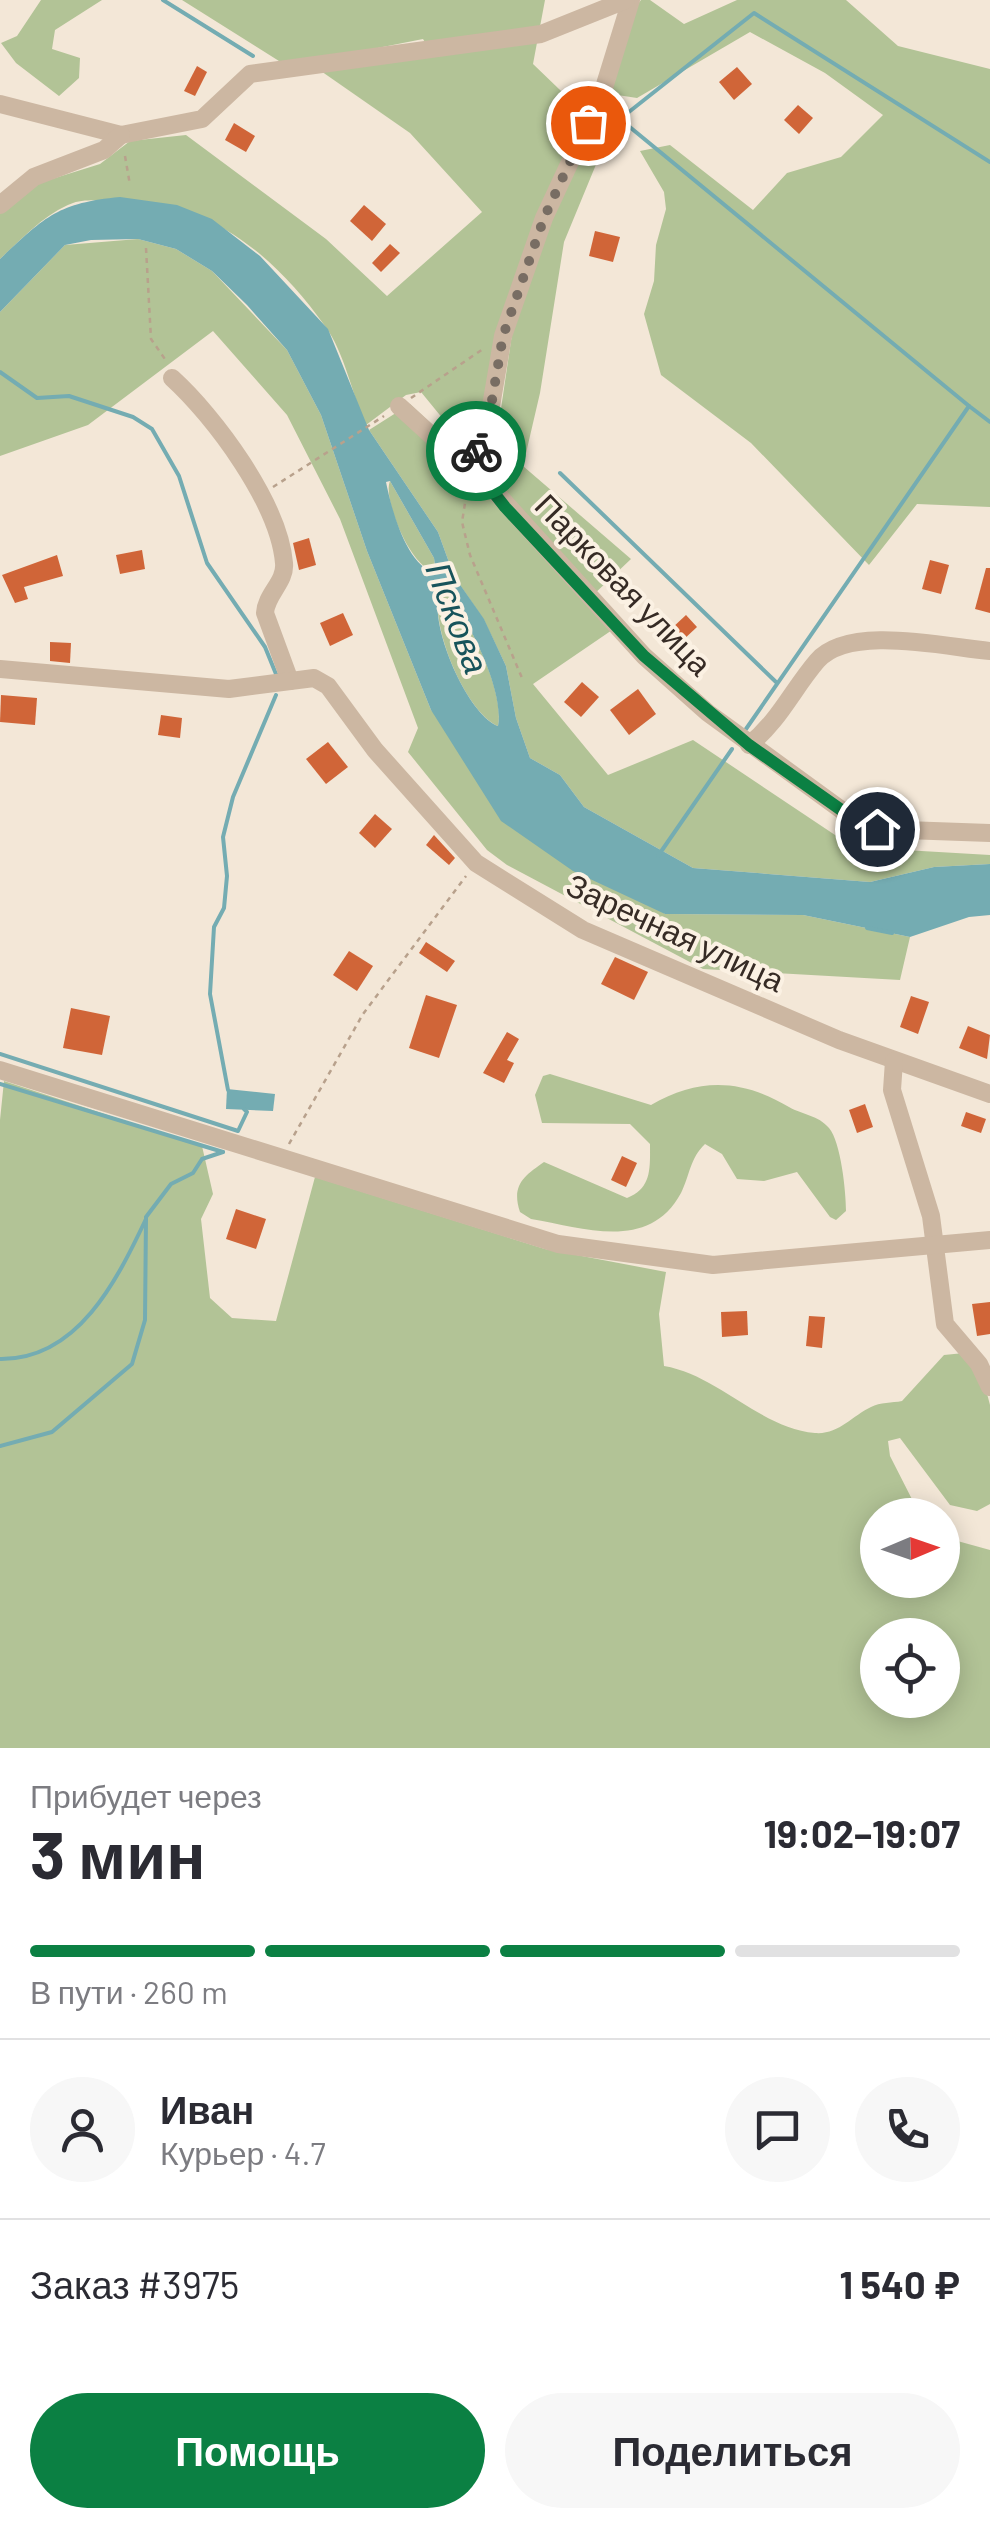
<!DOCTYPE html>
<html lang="ru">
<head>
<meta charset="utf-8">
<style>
  :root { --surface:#fff; --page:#f7f7f7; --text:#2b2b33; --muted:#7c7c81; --line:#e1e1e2; --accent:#0b8043 }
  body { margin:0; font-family:Barlow,sans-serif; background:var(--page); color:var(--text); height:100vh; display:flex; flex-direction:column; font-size:38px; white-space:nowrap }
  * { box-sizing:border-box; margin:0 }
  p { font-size:32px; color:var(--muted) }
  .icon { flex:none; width:55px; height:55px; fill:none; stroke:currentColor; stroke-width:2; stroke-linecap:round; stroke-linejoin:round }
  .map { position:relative; height:1748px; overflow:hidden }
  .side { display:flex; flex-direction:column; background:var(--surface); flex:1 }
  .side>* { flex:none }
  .needle { width:65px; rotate:88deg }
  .fabs { position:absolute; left:860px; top:1498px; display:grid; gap:20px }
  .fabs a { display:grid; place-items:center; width:100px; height:100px; border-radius:50%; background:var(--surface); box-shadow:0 5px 25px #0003; font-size:50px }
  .pin { position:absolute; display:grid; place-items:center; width:85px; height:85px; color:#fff; margin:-42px; border:5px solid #fff; border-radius:50%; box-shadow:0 2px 10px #0007 }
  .courier { position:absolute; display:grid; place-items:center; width:100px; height:100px; margin:-50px; border:8px solid #0b8043; border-radius:50%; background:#fff; color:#222; box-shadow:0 2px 12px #0007 }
  .headline em { font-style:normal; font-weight:700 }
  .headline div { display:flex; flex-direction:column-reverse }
  .headline { display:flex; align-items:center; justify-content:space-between; height:170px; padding:0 30px }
  h1 { font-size:65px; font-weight:700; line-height:75px }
  .bar { display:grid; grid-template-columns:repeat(4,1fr); gap:15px 10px; align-content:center; height:120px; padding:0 30px }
  .bar i { height:12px; border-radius:8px; background:var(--line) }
  .bar .active { background:var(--accent) }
  .bar p { grid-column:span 4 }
  .line { display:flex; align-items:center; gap:25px; padding:0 30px; border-top:2px solid var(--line) }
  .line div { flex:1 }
  .round { display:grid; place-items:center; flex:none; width:105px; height:105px; border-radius:52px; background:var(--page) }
  .action { display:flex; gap:20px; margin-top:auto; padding:20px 30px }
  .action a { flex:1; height:115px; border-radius:60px; background:var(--accent); color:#fff; font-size:40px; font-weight:700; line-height:115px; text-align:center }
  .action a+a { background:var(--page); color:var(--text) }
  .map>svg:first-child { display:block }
  .green { fill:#b2c396; fill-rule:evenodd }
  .water { fill:#74acb2; fill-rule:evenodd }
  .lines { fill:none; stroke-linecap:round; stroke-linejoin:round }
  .stream { stroke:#74acb2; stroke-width:4 }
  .building { fill:#d06538 }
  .path { stroke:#b8a18c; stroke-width:2.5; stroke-dasharray:5 5; stroke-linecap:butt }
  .minor { stroke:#ccb7a2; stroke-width:18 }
  .done { stroke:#786d63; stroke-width:10; stroke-dasharray:0 18 }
  .route { stroke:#0b8043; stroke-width:12 }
  .labels { text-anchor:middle; stroke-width:8; stroke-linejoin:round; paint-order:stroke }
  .street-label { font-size:32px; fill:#362b25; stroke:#fbf1e3 }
  .water-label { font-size:35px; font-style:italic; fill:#17535b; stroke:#fbf1e3 }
</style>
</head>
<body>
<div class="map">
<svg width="990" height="1748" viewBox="0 0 990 1748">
  <rect width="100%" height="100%" fill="#f3e7d7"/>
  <g class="green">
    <polygon points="41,0 102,0 55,30 52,49 80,58 79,78 59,96 16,63 1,43 17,36"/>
    <path d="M182 0H545L533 64 585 114 482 420 469 441 448 425 421 392 406 395 366 425C352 395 345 353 325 326 272 252 204 197 111 200 98 201 84 199 73 203 44 214 22 239 0 259V213L39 183 100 164 130 141 186 135 326 239 387 296 482 212 410 133 318 69 433 55 423 39 307 62 279 61Z"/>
    <polygon points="641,0 650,0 684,24 737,0 846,0 898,46 990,69 990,507 917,504 869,565 751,443 661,375 644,314 654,281 656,245 666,209 664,192 640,151 670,145 753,210 787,173 841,157 883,115 825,73 750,32 637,98 611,94 631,13"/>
    <polygon points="593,121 609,133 564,242 540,393 523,466 631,559 591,597 618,626 533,684 608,775 693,740 853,847 990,855 990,864 934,867 870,882 693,868 584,807 560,775 530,758 516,718 506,666 484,620 454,576 438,532 369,430 410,404 440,432 503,472 493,463 512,334 553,217"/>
    <polygon points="138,239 176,249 212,271 287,350 321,415 367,551 431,710 665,914 803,915 910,937 900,980 703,969 507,865 487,850 408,752 418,728 340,519 287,415 213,331 88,425 0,456 0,312 65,245"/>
    <path d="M390 481 434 558 436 572C412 571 382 499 390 481Z"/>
    <path d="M441 588C467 613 505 691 498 726 466 714 426 619 441 588Z"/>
    <path d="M550 1074 651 1105C699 1077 742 1079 789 1107 803 1115 818 1115 829 1128 841 1142 846 1192 846 1211L836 1220 830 1217 797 1172 764 1181 737 1179 722 1154 705 1144C690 1158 690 1175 681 1193 649 1252 585 1228 531 1219L520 1212C511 1185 524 1176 544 1162L627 1198C652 1188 650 1168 650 1144L630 1124 542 1123 535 1095 543 1076Z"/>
    <path d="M4 1081 202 1146 213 1194 201 1219 210 1298 232 1318 276 1321 315 1177 545 1249 666 1272 659 1314 664 1366C718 1375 760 1428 815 1433 838 1435 852 1416 871 1407 880 1402 892 1403 902 1401L944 1355 964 1353 985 1386 990 1405V1504L977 1511 950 1505 900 1438 888 1441 890 1456 920 1515H878V1580H942L943 1537 990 1550V1748H0V1120ZM878 1635H942V1700H878Z"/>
  </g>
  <g class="water">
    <path d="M120 197 177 205 212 219 260 256 328 329 369 430 438 532 454 576 484 619 506 666 516 718 530 758 560 775 584 807 693 868 870 882 934 867 990 864V915L969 917 910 937 803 915 665 914 573 871 501 821 431 710 367 551 321 415 287 350 247 305 212 271 176 249 138 239 91 240 65 245 0 312V259C45 217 57 203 120 197ZM390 481 434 558 436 572C407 569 391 507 386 482ZM441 588C467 613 505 691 498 726 467 715 425 618 441 588Z"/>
    <polygon points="227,1089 275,1094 273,1111 226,1109"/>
  </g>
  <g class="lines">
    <g class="stream">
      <polyline points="163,0 253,56"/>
      <polyline points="0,372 37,398 69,396 133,417 152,429 179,476 207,563 265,647 276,674"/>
      <polyline points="969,406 620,119 754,13 990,162"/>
      <polyline points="560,473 776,682"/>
      <polyline points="746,729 969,406 990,422"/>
      <polyline points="658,856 732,749"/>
      <polyline points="867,928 892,933"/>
      <polyline points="0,1054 238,1131 247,1112 244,1109"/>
      <polyline points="0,1084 223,1152"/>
      <polyline points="228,1090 210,994 214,927 224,908 227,876 223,837 233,797 276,695"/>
      <path d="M0 1359C78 1360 117 1280 146 1219"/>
      <polyline points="0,1446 52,1432 132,1364 145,1320 146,1217 171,1184 193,1173 202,1159 223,1152"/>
    </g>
  </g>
  <g class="building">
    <polygon points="197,66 207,72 195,96 184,91"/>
    <polygon points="737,67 752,84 734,100 719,82"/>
    <polygon points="798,105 813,118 799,134 784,120"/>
    <polygon points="234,123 255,136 246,152 225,140"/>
    <polygon points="364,205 386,224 372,241 350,221"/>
    <polygon points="595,231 620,237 613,262 589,256"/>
    <polygon points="390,244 400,253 381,272 372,263"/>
    <polygon points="309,538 316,565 299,570 293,543"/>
    <polygon points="142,550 145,569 120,574 116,555"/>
    <polygon points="57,555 63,576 24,587 28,599 15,603 2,575"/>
    <polygon points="930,560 949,565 941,594 922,589"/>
    <polygon points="986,568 990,568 990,613 975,609"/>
    <polygon points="343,613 353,635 330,646 320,623"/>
    <polygon points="686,615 697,627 682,641 671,629"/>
    <polygon points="50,642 71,643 70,663 50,661"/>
    <polygon points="582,682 599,697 581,717 564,702"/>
    <polygon points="638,689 656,714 629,735 610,710"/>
    <polygon points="1,695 37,698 35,725 0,722"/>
    <polygon points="161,715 182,718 180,738 158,735"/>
    <polygon points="328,742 348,767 326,784 306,759"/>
    <polygon points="375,814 392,829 375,848 359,833"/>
    <polygon points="434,835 455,858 449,865 426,845"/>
    <polygon points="426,942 455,961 447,972 419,953"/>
    <polygon points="349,951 373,966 357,991 333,975"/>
    <polygon points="615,957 648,972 634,1000 601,984"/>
    <polygon points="426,995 457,1005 439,1058 409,1048"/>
    <polygon points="911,996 929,1002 918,1034 900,1027"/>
    <polygon points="71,1008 110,1016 102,1055 63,1048"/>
    <polygon points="968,1026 990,1035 987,1059 959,1048"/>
    <polygon points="507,1032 519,1039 507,1060 514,1063 504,1083 483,1073"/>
    <polygon points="865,1104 873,1127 857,1133 849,1110"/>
    <polygon points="966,1112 986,1119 981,1133 961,1126"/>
    <polygon points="622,1156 637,1163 626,1187 611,1180"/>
    <polygon points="236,1209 266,1219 256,1249 226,1239"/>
    <polygon points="990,1302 990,1334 977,1336 972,1304"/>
    <polygon points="747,1311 748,1335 722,1337 721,1312"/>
    <polygon points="809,1316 825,1317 822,1348 806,1346"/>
  </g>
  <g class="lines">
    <g class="path">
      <polyline points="125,156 130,185"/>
      <polyline points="146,248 151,339 167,362"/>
      <polyline points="411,398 483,349"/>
      <polyline points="468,484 462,522 470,555 522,678"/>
      <polyline points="273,487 384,416"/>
      <polyline points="289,1144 363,1014 466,876"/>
    </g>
    <g class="minor">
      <polyline points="631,0 603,91 544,218 503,336 490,412 475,459 479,474 644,656 708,713 847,814 877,829 990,833"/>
      <polyline points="0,104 121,135 202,119 250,74 541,34 626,0"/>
      <polyline points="0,205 34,177 104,150 121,135"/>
      <path d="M172 378C214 416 279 503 284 563 286 582 266 594 265 613L290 681"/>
      <polyline points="399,406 433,437 475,459"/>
      <polyline points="0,669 229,689 314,678 328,686 375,750 476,863 583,930 839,1040 990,1094"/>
      <path d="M749 745C779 721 793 689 817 661 849 624 945 647 990 651"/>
      <polyline points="894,1061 892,1090 931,1216 945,1324 979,1364 990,1387"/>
      <polyline points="0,1070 558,1244 713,1265 990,1240"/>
    </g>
  </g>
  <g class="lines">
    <polyline class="done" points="476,451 490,412 503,336 544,218 588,123"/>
    <polyline class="route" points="476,451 479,474 505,507 644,656 749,745 847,814 877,829"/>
  </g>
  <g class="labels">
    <g class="street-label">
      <text transform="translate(623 585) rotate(46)" y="11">Парковая улица</text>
      <text transform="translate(675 933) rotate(25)" y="11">Заречная улица</text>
    </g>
    <g class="water-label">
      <text transform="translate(457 618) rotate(69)" y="12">Пскова</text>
    </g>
  </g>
</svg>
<div class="fabs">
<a><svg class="needle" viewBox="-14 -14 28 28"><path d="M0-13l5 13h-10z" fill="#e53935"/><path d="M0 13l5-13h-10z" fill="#7c7c81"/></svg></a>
<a><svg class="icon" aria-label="locate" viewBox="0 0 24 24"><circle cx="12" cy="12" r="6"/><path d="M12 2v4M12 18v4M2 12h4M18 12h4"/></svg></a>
</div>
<div class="pin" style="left:588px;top:123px;background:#ea580c"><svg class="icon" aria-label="bag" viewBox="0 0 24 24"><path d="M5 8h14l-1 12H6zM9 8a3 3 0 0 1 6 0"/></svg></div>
<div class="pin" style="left:877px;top:829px;background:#1f2937"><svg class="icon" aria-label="home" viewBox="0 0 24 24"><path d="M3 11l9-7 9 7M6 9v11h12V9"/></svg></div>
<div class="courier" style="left:476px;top:451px"><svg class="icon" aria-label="bike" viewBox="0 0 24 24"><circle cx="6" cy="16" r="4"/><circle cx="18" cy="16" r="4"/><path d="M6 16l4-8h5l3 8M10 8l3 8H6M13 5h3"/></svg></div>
</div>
<section class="side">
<div class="headline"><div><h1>3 мин</h1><p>Прибудет через</p></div><em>19:02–19:07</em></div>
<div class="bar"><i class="active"></i><i class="active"></i><i class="active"></i><i></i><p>В пути · 260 m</p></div>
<div class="line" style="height:180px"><a class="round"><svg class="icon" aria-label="person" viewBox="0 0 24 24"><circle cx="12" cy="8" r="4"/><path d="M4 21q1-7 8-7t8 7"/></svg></a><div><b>Иван</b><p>Курьер · 4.7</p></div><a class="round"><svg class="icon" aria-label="chat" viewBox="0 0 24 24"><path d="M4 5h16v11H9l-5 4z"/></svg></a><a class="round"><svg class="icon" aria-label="phone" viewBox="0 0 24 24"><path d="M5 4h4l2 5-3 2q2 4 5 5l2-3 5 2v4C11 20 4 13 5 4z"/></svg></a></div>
<div class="line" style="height:130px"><div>Заказ #3975</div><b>1 540 ₽</b></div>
<div class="action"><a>Помощь</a><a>Поделиться</a></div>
</section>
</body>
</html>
